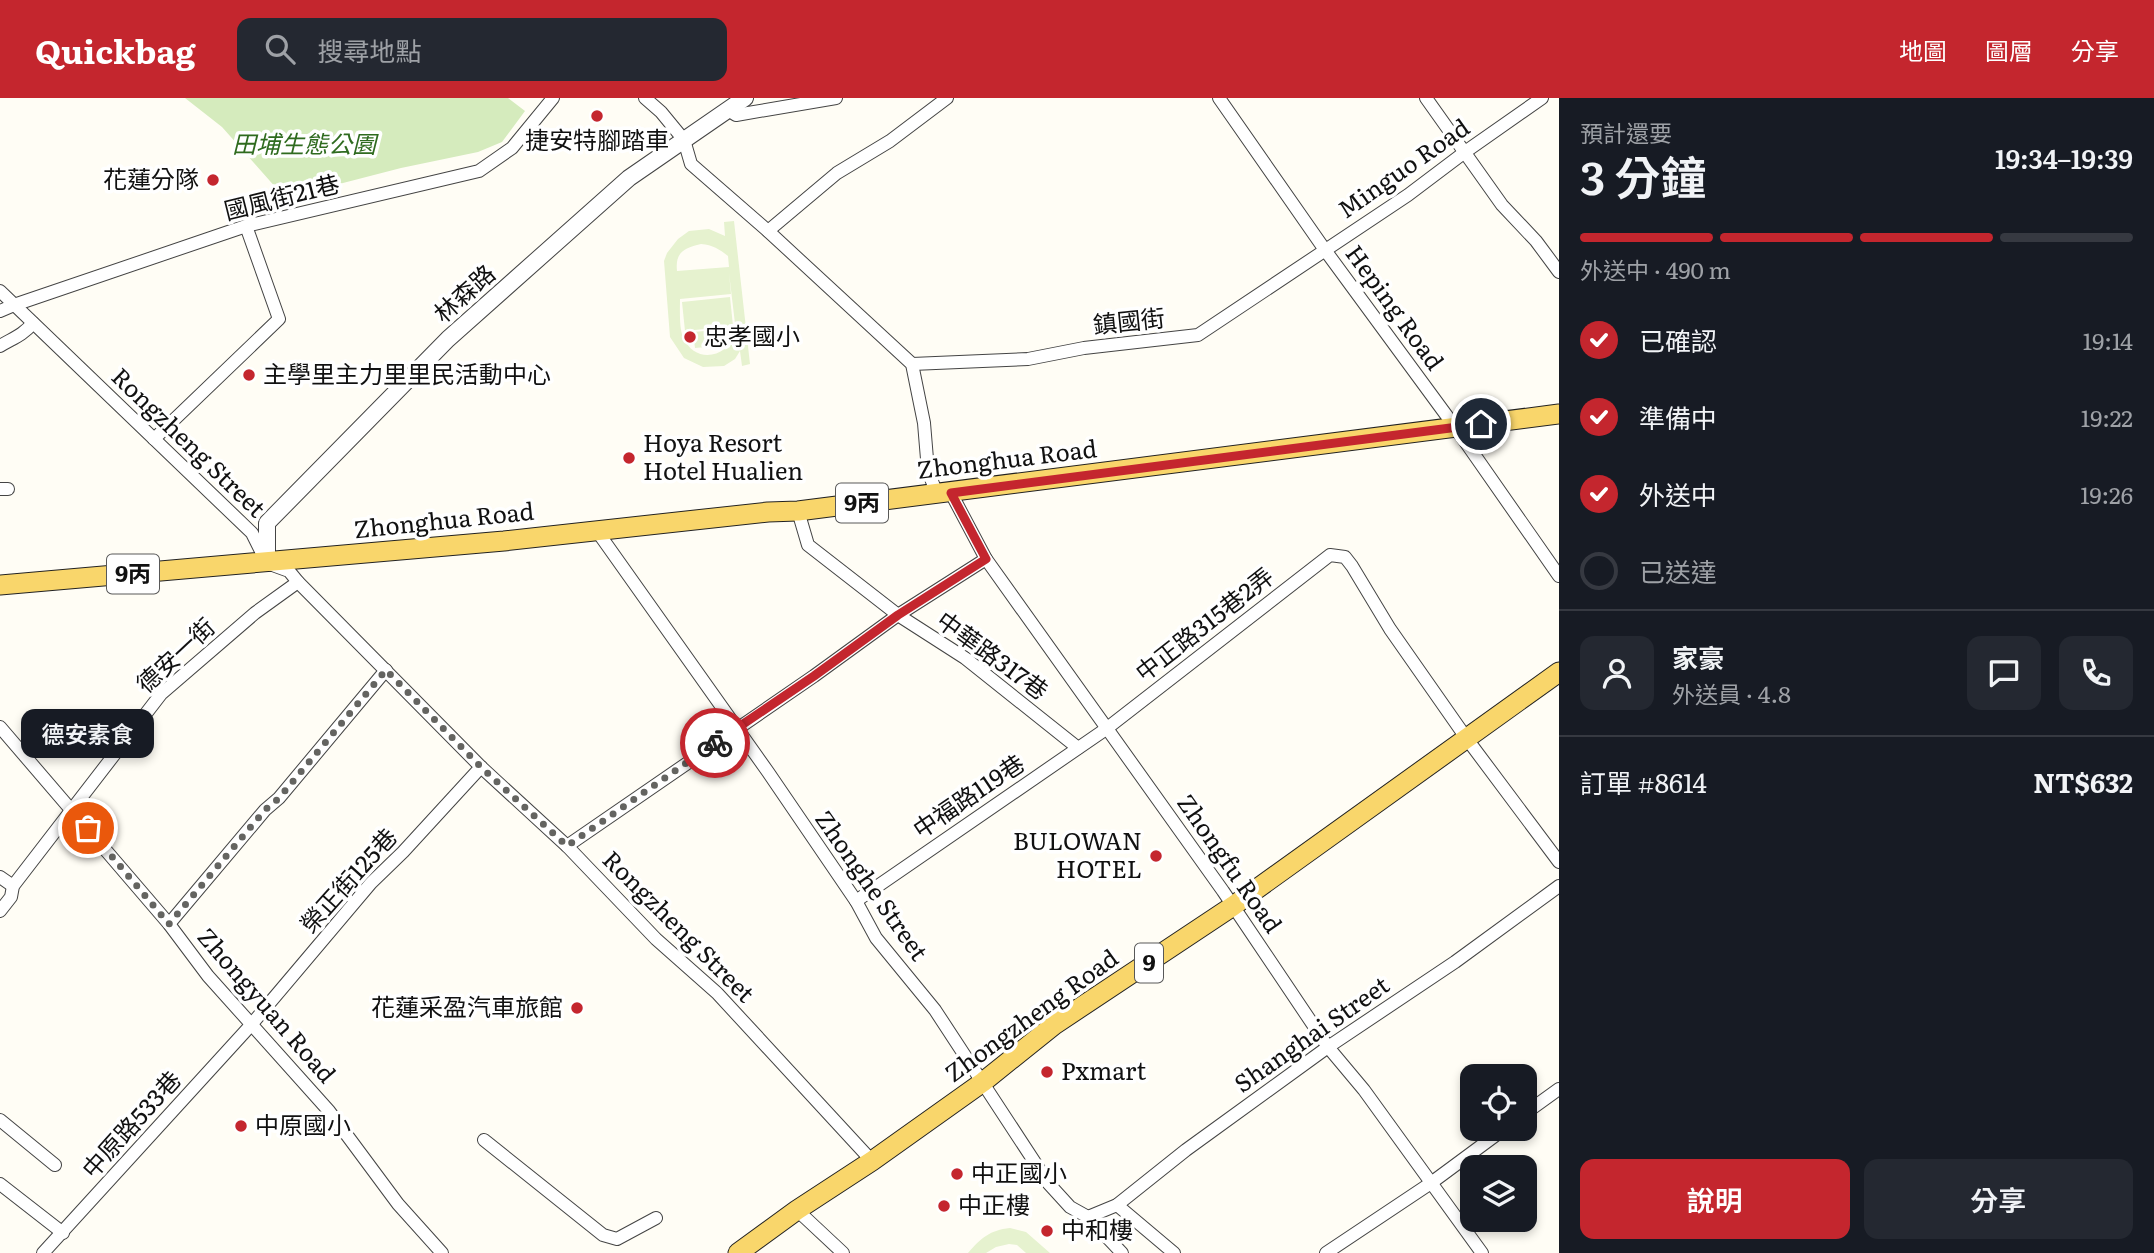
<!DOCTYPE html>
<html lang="zh-TW">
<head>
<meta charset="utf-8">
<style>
  :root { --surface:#171b24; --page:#242831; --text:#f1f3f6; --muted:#9ea1a6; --line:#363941; --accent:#c4262e }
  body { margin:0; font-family:Literata,"Noto Sans TC",serif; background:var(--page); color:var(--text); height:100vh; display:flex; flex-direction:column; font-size:26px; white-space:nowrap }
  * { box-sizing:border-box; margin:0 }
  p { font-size:23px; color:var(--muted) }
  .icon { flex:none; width:38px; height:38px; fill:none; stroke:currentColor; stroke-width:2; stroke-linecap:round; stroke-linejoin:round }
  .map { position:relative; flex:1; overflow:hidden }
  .panel { display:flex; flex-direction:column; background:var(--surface); width:595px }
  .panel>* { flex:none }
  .controls { position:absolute; left:1460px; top:966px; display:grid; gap:14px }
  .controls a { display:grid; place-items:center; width:77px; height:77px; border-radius:14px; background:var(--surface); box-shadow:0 4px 10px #0003; font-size:35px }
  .pin { position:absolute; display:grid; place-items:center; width:60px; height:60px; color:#fff; margin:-30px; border:4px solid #fff; border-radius:50%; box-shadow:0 2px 7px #0007 }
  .courier { position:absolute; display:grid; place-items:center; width:70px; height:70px; margin:-35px; border:5px solid #c4262e; border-radius:50%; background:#fff; color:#222; box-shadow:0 2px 9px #0007 }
  .bubble { position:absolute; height:49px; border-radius:14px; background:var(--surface); box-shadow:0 4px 10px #0003; font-size:23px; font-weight:600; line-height:49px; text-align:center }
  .summary em { font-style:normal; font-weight:600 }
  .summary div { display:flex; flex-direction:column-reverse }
  .summary { display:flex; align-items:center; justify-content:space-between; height:119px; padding:0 21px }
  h1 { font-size:46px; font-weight:600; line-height:52px }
  .bar { display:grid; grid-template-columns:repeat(4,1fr); gap:10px 7px; align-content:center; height:84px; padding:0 21px }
  .bar i { height:9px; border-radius:5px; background:var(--line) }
  .bar .active { background:var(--accent) }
  .bar p { grid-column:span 4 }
  .line { display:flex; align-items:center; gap:18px; padding:0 21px; border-top:2px solid var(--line) }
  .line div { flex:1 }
  .round { display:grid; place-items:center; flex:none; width:74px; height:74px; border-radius:14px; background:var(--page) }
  ol { padding:0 21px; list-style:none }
  li { display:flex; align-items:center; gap:21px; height:77px }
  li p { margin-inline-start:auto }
  li .icon { padding:7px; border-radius:50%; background:var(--accent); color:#fff; stroke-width:4 }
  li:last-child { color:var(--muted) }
  li i { width:38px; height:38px; border:4px solid var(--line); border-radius:50% }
  .primary-button { display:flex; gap:14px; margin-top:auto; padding:14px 21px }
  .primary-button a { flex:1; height:80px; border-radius:14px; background:var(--accent); color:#fff; font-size:28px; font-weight:600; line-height:80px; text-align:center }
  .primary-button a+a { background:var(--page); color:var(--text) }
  header { display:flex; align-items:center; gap:42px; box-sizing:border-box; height:98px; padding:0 35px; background:var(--accent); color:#fff }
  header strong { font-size:33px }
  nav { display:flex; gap:38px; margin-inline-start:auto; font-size:24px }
  .search { width:490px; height:63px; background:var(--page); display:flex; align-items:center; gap:18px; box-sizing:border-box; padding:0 24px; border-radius:14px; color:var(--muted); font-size:26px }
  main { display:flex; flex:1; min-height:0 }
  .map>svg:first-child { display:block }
  .green { fill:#d5ebbd }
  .pitch { fill:#e6f2cf; fill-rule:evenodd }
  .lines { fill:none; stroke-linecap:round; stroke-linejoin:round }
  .minor-casing { stroke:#444; stroke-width:14 }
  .tertiary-casing { stroke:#444; stroke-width:18 }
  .primary-casing { stroke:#222; stroke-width:21 }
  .minor { stroke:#fff; stroke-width:12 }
  .tertiary { stroke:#fff; stroke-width:16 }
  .primary { stroke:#f9d66b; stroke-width:19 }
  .done { stroke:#646461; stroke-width:7; stroke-dasharray:0 12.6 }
  .route { stroke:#c4262e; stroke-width:9 }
  .poi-dot { fill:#c4262e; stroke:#fff; stroke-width:2.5 }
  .labels { text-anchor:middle; stroke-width:7; stroke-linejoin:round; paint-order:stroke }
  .shield { fill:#fff; stroke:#585858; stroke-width:2 }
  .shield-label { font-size:23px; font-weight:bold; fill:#111 }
  .poi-label { font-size:24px; fill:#111; stroke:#fff; text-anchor:start }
  .park-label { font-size:24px; font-style:italic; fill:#2f6b1f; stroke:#fff }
  .street-label { font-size:24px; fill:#111; stroke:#fff }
</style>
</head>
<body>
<header>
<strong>Quickbag</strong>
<div class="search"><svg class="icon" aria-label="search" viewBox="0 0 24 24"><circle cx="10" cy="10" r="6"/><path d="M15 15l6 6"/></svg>搜尋地點</div>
<nav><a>地圖</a><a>圖層</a><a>分享</a></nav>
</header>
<main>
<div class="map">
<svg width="1559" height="1155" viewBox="0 0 1559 1155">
  <rect width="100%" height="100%" fill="#fffdf5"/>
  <polygon class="green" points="185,0 508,0 525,13 502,44 478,54 401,70 285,100 222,29"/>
  <g class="pitch">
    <path d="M734 123 750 266 742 268 740 253 735 261 724 268 703 269 684 260 670 239 664 163 667 155 678 141 689 133 709 131 725 138 724 124ZM701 146C713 147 719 151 728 158L729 169 677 173C675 154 684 150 701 146ZM729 175 736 234C728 260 695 267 683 239 679 229 680 212 680 201L731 196Z"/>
    <polygon points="730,199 733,228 685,233 682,204"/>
    <polygon points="728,231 729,247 695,250 693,234"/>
    <path d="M1010 1130 1026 1134 1050 1155H1026L1017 1147 1009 1146 996 1149 986 1155H968C981 1140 990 1132 1010 1130Z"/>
  </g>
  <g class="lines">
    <defs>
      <g id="minor">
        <polyline points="645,0 661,14 684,42 691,66 768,133 912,266 924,325 928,373 937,396"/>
        <polyline points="1219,0 1325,152 1455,329 1559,478"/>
        <polyline points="1426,0 1502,107 1536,143 1559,174"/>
        <polyline points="728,12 736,17 836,0"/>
        <polyline points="768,133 837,75 890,43 947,0"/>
        <polyline points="0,193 252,435 267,465 289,473 298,484 481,669 567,748 656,841 717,895 872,1063"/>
        <polyline points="0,213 14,207 246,128 479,73 512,50 553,0"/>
        <path d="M0 248C13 240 22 238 33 225"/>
        <polyline points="912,266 1028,261 1084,250 1198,237 1408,97 1465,54 1542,0"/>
        <polyline points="154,341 279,221 246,128"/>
        <polyline points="0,391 8,391"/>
        <polyline points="951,395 986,461 1223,793 1328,949 1364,992 1482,1155"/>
        <polyline points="798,413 808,447 898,517 965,560 1078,650"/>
        <polyline points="597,433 768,674 856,803 876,840 935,912 1049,1086 1070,1109 1088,1119 1122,1155"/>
        <polyline points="0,629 169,826 208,878 329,1013 398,1106 442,1155"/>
        <polyline points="567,748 814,578 898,517 986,461"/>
        <polyline points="0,779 13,788"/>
        <polyline points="856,803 1106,631 1330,457 1345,459 1352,468 1390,531 1467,641 1559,764"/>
        <polyline points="0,813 11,799 13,788 161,596 255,515 298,484"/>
        <polyline points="169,826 265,712 279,700 386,572"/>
        <polyline points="1524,1016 1559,991"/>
        <polyline points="0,1022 55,1067"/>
        <polyline points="484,1042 603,1137 617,1141 656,1120"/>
        <polyline points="0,1086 63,1135"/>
        <polyline points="1117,1107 1174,1155"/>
        <polyline points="797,1112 843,1155"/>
        <polyline points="1088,1119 1117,1107 1186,1052 1328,949 1455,864 1559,788"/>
        <polyline points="43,1155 251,927 371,785 403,754 481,669"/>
        <polyline points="1326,1155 1431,1085 1504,1031"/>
      </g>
      <polyline id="tertiary" points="267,465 267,425 448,241 629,80 745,0"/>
      <g id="primary">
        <polyline points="0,487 504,443 768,414 798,413 1559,316"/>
        <polyline points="738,1155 797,1112 872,1063 983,984 1054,927 1233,808 1559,574"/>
      </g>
    </defs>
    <use href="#minor" class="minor-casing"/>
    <use href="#tertiary" class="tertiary-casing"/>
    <use href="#primary" class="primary-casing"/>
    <use href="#minor" class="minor"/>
    <use href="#tertiary" class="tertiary"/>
    <use href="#primary" class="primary"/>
  </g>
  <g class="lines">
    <polyline class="done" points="88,730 169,826 265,712 279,700 386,572 481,669 567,748 715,645"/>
    <polyline class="route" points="715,645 814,578 898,517 986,461 951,395 1481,326"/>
  </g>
  <g class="poi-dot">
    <circle cx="597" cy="18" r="7"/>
    <circle cx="213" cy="82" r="7"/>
    <circle cx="690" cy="239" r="7"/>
    <circle cx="249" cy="277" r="7"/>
    <circle cx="629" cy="360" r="7"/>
    <circle cx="1156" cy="758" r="7"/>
    <circle cx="577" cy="910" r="7"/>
    <circle cx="1047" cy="974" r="7"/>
    <circle cx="241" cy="1028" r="7"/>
    <circle cx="957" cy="1076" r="7"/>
    <circle cx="944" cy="1108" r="7"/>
    <circle cx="1047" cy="1133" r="7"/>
  </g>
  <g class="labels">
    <g class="shield">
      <rect x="836" y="385.5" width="52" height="39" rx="5"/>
      <rect x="107" y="456.5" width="52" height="39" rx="5"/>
      <rect x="1135" y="845.5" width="28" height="39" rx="5"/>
    </g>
    <g class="shield-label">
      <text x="862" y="413">9丙</text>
      <text x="133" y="484">9丙</text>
      <text x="1149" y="873">9</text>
    </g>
    <g class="poi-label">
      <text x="597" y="51" text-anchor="middle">捷安特腳踏車</text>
      <text x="199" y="90" text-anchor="end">花蓮分隊</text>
      <text x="704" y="247">忠孝國小</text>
      <text x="263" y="285">主學里主力里里民活動中心</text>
      <text x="643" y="354">Hoya Resort<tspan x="643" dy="28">Hotel Hualien</tspan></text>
      <text x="1142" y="752" text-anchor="end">BULOWAN<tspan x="1142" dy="28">HOTEL</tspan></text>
      <text x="563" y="918" text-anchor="end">花蓮采盈汽車旅館</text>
      <text x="1061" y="982">Pxmart</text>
      <text x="255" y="1036">中原國小</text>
      <text x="971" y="1084">中正國小</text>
      <text x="958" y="1116">中正樓</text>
      <text x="1061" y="1141">中和樓</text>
    </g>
    <g class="park-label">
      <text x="304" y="55">田埔生態公園</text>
    </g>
    <g class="street-label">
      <text transform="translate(1404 71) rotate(-35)" y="8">Minguo Road</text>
      <text transform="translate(282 100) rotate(-14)" y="8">國風街21巷</text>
      <text transform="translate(465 196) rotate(-42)" y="8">林森路</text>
      <text transform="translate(1394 210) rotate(54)" y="8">Heping Road</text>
      <text transform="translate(1129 224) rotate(-6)" y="8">鎮國街</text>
      <text transform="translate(188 345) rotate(44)" y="8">Rongzheng Street</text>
      <text transform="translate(1007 362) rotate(-7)" y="8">Zhonghua Road</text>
      <text transform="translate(444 423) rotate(-6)" y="8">Zhonghua Road</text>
      <text transform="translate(1205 527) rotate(-38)" y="8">中正路315巷2弄</text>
      <text transform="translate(176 558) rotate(-43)" y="8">德安一街</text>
      <text transform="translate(992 558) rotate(36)" y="8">中華路317巷</text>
      <text transform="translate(969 699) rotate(-34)" y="8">中福路119巷</text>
      <text transform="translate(1229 766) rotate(55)" y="8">Zhongfu Road</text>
      <text transform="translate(349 783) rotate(-48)" y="8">榮正街125巷</text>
      <text transform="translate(871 788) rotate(55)" y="8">Zhonghe Street</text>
      <text transform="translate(678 829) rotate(45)" y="8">Rongzheng Street</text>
      <text transform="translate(266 908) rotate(49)" y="8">Zhongyuan Road</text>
      <text transform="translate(1032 918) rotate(-36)" y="8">Zhongzheng Road</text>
      <text transform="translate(1312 937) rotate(-35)" y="8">Shanghai Street</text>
      <text transform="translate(132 1027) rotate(-48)" y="8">中原路533巷</text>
    </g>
  </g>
</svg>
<div class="controls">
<a><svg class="icon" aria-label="locate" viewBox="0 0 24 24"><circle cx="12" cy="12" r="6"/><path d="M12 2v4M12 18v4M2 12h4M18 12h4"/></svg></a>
<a><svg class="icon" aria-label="layers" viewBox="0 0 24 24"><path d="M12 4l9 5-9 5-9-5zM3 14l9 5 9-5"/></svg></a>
</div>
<div class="pin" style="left:88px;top:730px;background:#ea580c"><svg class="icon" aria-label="bag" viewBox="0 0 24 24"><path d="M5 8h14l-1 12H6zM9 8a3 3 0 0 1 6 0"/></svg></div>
<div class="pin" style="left:1481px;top:326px;background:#1f2937"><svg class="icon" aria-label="home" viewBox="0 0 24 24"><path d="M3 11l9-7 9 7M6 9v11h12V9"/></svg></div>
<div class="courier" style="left:715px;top:645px"><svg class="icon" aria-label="bike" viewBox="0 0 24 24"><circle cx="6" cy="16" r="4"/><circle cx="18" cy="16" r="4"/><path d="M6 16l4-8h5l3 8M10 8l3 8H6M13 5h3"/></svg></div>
<div class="bubble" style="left:21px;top:611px;width:133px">德安素食</div>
</div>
<section class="panel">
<div class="summary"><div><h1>3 分鐘</h1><p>預計還要</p></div><em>19:34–19:39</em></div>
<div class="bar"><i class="active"></i><i class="active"></i><i class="active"></i><i></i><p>外送中 · 490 m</p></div>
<ol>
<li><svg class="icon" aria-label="check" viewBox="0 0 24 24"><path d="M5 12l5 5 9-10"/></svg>已確認<p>19:14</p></li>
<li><svg class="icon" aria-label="check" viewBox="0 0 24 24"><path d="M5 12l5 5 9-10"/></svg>準備中<p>19:22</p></li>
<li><svg class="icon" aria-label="check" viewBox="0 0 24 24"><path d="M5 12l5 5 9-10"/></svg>外送中<p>19:26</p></li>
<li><i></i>已送達</li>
</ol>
<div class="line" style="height:126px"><a class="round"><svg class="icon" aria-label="person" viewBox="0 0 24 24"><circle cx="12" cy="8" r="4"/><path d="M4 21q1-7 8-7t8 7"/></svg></a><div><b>家豪</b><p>外送員 · 4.8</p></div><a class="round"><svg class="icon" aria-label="chat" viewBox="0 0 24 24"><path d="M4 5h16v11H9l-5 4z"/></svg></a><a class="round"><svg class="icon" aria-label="phone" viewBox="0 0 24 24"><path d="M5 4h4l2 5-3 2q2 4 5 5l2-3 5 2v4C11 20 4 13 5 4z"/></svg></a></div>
<div class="line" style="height:91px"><div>訂單 #8614</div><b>NT$632</b></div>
<div class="primary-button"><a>說明</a><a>分享</a></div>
</section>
</main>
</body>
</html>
